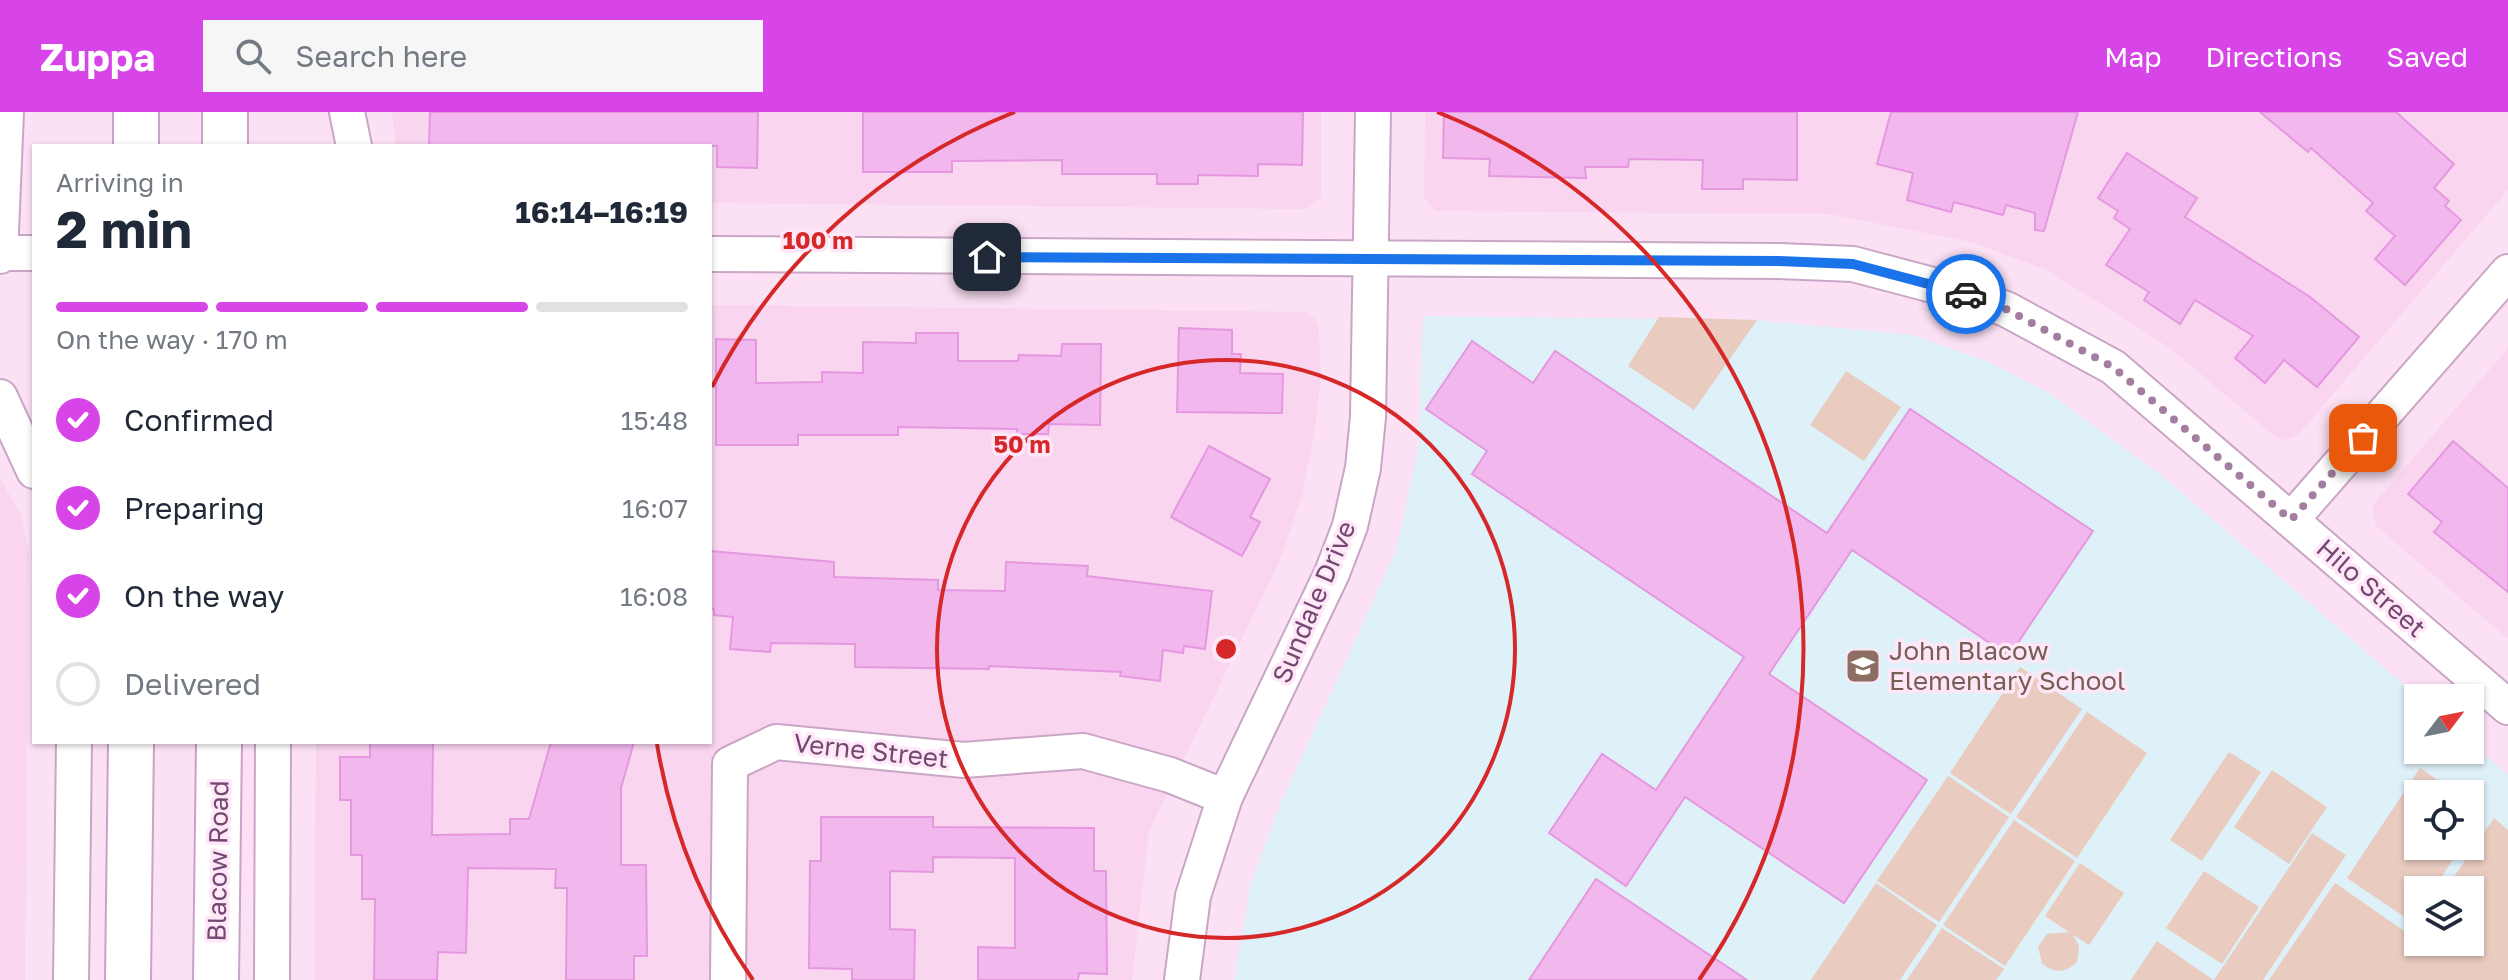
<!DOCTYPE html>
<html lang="en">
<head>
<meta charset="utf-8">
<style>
  :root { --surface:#fff; --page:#f6f6f7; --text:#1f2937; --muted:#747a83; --line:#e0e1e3; --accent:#d744e8 }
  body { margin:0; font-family:"Golos Text",sans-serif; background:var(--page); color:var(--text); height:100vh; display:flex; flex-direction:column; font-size:30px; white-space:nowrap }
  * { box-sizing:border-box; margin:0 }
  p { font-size:26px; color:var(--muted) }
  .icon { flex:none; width:44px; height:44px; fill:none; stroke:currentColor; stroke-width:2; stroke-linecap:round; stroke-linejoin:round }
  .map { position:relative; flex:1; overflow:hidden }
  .side { position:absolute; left:32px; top:32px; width:680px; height:600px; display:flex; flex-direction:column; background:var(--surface); border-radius:0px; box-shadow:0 2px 6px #0004 }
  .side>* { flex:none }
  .needle { width:52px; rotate:58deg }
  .controls { position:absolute; left:2404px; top:572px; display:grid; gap:16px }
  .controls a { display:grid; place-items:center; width:80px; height:80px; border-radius:0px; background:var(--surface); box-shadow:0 2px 6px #0004; font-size:40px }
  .pin { position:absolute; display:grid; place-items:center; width:68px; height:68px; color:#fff; margin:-34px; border-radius:16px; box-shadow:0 4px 12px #0006 }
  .courier { position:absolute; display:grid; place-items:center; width:80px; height:80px; margin:-40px; border:6px solid #1a73e8; border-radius:50%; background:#fff; color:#222; box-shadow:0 2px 10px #0007 }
  .summary em { font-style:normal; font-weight:700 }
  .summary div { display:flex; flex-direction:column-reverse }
  .summary { display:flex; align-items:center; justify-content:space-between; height:136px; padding:0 24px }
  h1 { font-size:52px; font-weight:700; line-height:60px }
  .bar { display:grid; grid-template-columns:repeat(4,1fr); gap:12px 8px; align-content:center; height:96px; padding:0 24px }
  .bar i { height:10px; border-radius:6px; background:var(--line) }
  .bar .on { background:var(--accent) }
  .bar p { grid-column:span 4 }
  ol { padding:0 24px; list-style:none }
  li { display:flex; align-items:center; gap:24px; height:88px }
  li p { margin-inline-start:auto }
  li .icon { padding:8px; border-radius:50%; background:var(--accent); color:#fff; stroke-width:4 }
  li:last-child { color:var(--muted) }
  li i { width:44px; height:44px; border:4px solid var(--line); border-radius:50% }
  header { display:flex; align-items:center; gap:48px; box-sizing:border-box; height:112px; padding:0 40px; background:var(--accent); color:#fff }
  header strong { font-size:38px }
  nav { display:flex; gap:44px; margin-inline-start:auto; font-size:28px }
  .search { width:560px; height:72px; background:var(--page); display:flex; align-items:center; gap:20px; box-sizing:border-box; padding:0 28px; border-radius:0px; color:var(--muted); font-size:30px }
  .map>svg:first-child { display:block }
  .residential { fill:#f9d5f0 }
  .education { fill:#def0f8; fill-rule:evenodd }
  .green { fill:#e9cbbf }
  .building { fill:#f2b8ee; stroke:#e598e0; stroke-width:2 }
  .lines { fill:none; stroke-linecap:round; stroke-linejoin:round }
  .minor-casing { stroke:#caa6c6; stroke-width:38 }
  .secondary-casing { stroke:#cba1c6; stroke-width:48 }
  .minor { stroke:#fff; stroke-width:34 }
  .secondary { stroke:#fff; stroke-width:44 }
  .done { stroke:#a37ea0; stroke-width:8; stroke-dasharray:0 14.4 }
  .route { stroke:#1a73e8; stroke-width:10 }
  .ring { fill:none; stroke:#d62828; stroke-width:4 }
  .labels { text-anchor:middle; stroke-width:7; stroke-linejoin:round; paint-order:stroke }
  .street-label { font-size:26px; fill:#734872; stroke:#ffe7f8 }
  .education-label { font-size:26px; fill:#785e54; stroke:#ffe7f8; text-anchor:start }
  .centre { fill:#d62828; stroke:#ffe7f8; stroke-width:4 }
  .ring-label { font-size:24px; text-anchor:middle; font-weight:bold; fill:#d62828; stroke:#ffe7f8; stroke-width:7; stroke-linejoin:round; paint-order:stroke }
</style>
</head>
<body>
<header>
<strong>Zuppa</strong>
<div class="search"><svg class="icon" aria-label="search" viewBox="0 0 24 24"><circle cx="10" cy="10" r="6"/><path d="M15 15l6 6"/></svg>Search here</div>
<nav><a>Map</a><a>Directions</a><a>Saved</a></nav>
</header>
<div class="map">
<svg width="2508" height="868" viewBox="0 0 2508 868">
  <rect width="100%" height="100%" fill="#fce1f4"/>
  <g class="residential">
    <polygon points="392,0 1321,0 1321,86 1305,97 710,91 710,34 396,34"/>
    <polygon points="1425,0 2508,0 2508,78 2297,324 2285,328 2274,324 2170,236 2047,158 1971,130 1829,102 1436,99 1424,87"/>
    <polygon points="710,193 1305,200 1315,207 1319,219 1321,265 1315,318 1302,383 1281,446 1149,719 1132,868 314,868 316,630 710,630"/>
    <polygon points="2508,236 2508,527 2376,414 2372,394"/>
    <polygon points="0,367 20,400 29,440 25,868 0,868"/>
  </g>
  <path class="education" d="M1423 204 1757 208 1912 223 1989 250 2049 281 2165 366 2419 586 2418 638H2470V630L2508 663V868H1234L1251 771 1281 690 1396 439 1418 337ZM2418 682H2470V734H2418ZM2418 778H2470V830H2418Z"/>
  <g class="green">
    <polygon points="1659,205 1757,208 1694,298 1628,254"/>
    <polygon points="1846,259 1901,295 1864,349 1810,313"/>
    <polygon points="2020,555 2082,597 2011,702 1950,661"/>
    <polygon points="2087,600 2147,641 2077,746 2016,705"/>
    <polygon points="2229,640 2261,660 2202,749 2170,728"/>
    <polygon points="2420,656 2458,682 2418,682 2418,734 2462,734 2433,778 2418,778 2418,800 2412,810 2347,766"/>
    <polygon points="2272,658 2327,695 2289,752 2234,715"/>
    <polygon points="1948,664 2009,705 1939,810 1877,769"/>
    <polygon points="2494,706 2508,718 2508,868 2269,868 2335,771 2413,825 2418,818 2418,830 2470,830 2470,778 2445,778"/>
    <polygon points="2014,708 2075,749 2005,854 1943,813"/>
    <polygon points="2312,721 2346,743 2263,868 2214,868"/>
    <path d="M2080 751 2124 781 2089 833 2073 823 2079 834 2077 850C2066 861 2053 862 2042 851L2038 835 2047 822 2069 820 2045 804Z"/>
    <polygon points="2204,759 2259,795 2222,852 2166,816"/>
    <polygon points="1876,771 1937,813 1900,868 1811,868"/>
    <polygon points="1942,816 2004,857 1996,868 1907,868"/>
    <polygon points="2157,829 2212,867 2212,868 2131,868"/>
  </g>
  <g class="building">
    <polygon points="430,0 758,0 757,56 717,55 717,34 429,34"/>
    <polygon points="863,0 1303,0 1302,53 1258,52 1258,64 1198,63 1198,72 1157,72 1157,62 1062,62 1062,48 952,49 952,60 863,60"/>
    <polygon points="1444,0 1797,0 1797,68 1743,67 1743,77 1702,77 1703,48 1629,47 1628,55 1585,55 1586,66 1489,64 1490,47 1443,46"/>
    <polygon points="1891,0 2078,0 2044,119 2035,118 2035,101 2006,93 2003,103 1954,90 1951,100 1907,88 1913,61 1877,52"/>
    <polygon points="2260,0 2396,0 2454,52 2434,76 2449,89 2445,94 2461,108 2405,173 2375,147 2395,124 2366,99 2373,91 2311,36 2308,40"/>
    <polygon points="2127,41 2197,86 2185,105 2310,185 2359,225 2317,275 2284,248 2265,271 2235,246 2253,224 2195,188 2180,212 2144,188 2149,180 2106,153 2130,117 2114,106 2118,99 2098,86"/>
    <polygon points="1179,216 1232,218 1232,242 1241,242 1240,261 1283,262 1282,301 1177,300"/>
    <polygon points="916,221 958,221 958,249 1018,249 1019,243 1061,244 1062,232 1101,232 1100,313 1049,312 1048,322 1017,322 1017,317 898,315 898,323 798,323 798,333 716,333 716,227 756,228 756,271 822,270 822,260 863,261 863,230 916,231"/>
    <polygon points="1472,229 1533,271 1555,239 1827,421 1910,297 2093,419 2009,544 1852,438 1769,562 1927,668 1844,791 1685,685 1626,774 1549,721 1602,642 1656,678 1744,545 1472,362 1487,339 1426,297"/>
    <polygon points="2453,329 2508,376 2508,480 2434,420 2442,410 2408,382"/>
    <polygon points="1209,334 1270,367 1250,405 1260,410 1242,444 1171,405"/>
    <polygon points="710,439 834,450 834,465 938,468 938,478 1005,479 1006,450 1088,454 1087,464 1212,479 1205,537 1184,534 1183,541 1163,538 1160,569 1120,564 1121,560 989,554 989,557 855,555 855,532 771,531 770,540 730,537 733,505 714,503 714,497 710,497"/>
    <polygon points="370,630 433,630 432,723 510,722 510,707 529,707 551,630 634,630 621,676 621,753 646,753 647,844 634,844 634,868 566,868 567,776 555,776 556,757 468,756 466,841 438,840 437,868 374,868 375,787 362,787 362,743 351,743 351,688 340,688 340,645 370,645"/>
    <polygon points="821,705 933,705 933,715 1094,716 1094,759 1106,759 1107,862 1079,861 1078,868 978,868 978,835 1015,836 1015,746 933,745 933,760 890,759 890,817 915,818 914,868 852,868 852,857 809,856 810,749 821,749"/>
    <polygon points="1596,767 1747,868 1529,868"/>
  </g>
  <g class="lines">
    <defs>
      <g id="minor">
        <polyline points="347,0 354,34"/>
        <polyline points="0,141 34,141"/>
        <polyline points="710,142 1779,149 1853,152 1959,180 2006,197 2113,255 2508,595"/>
        <polyline points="0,144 6,0"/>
        <polyline points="0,285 34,359"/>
        <polyline points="2291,408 2508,160"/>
        <polyline points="71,868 74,630"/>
        <polyline points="272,868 273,630"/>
        <polyline points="728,868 730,652 776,630 964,648 1083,639 1170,663 1225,685"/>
        <polyline points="1182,868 1193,784 1225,685 1332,461 1350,414 1363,356 1368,305 1373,0"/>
      </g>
      <g id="secondary">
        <polyline points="136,34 136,0"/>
        <polyline points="225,34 225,0"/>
        <polyline points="128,868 131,630"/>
        <polyline points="216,868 219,630"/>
      </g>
    </defs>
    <use href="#minor" class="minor-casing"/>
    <use href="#secondary" class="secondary-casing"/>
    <use href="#minor" class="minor"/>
    <use href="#secondary" class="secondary"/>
  </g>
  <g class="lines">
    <polyline class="done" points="1966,182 2006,197 2113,255 2291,408 2363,326"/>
    <polyline class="route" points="987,145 1779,149 1853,152 1966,182"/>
  </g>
  <g class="ring">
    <circle cx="1226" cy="537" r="289"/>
    <path d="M753 868A577 577 0 0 1 657 632M712 275A577 577 0 0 1 1015 0M1437 0A577 577 0 0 1 1699 868"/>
  </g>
  <defs>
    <symbol id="school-square" viewBox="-11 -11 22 22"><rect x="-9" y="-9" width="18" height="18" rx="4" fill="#8d6e63" stroke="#ffe7f8"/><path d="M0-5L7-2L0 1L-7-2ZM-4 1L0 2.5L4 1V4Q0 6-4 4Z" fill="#fff"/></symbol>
  </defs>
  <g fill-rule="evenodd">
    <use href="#school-square" x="1843" y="534" width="40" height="40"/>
  </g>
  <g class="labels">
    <g class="street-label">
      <text transform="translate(2371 476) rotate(41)" y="9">Hilo Street</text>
      <text transform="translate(1314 490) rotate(-67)" y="9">Sundale Drive</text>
      <text transform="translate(871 639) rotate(6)" y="9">Verne Street</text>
      <text transform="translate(218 749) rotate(-89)" y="9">Blacow Road</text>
    </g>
    <g class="education-label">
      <text x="1889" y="548">John Blacow<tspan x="1889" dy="30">Elementary School</tspan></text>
    </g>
  </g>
  <circle cx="1226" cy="537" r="12" class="centre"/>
  <g class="ring-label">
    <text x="818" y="137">100 m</text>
    <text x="1022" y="341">50 m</text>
  </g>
</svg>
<div class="controls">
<a><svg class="needle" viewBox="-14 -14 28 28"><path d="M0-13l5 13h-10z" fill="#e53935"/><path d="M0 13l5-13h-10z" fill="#747a83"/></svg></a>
<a><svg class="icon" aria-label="locate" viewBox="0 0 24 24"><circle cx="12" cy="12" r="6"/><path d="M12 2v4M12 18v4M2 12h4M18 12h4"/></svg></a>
<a><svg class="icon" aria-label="layers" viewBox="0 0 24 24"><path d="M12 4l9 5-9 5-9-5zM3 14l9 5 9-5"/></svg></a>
</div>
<div class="pin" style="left:2363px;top:326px;background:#ea580c"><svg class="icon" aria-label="bag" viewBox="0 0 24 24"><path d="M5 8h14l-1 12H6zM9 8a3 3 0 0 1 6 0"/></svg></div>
<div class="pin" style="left:987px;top:145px;background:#1f2937"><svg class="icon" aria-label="home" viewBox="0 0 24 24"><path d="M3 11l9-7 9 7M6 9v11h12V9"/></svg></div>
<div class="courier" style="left:1966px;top:182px"><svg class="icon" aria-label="car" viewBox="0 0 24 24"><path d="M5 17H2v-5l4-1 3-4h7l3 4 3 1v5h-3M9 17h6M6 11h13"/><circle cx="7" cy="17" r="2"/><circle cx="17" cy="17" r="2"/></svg></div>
<section class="side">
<div class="summary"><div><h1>2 min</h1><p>Arriving in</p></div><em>16:14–16:19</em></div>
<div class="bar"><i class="on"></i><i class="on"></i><i class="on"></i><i></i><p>On the way · 170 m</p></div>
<ol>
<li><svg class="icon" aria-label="check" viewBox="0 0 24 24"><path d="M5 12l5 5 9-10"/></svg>Confirmed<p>15:48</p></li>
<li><svg class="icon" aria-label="check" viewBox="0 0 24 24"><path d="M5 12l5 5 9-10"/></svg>Preparing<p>16:07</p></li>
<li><svg class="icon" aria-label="check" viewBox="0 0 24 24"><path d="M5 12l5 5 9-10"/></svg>On the way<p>16:08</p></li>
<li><i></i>Delivered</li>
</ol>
</section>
</div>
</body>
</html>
